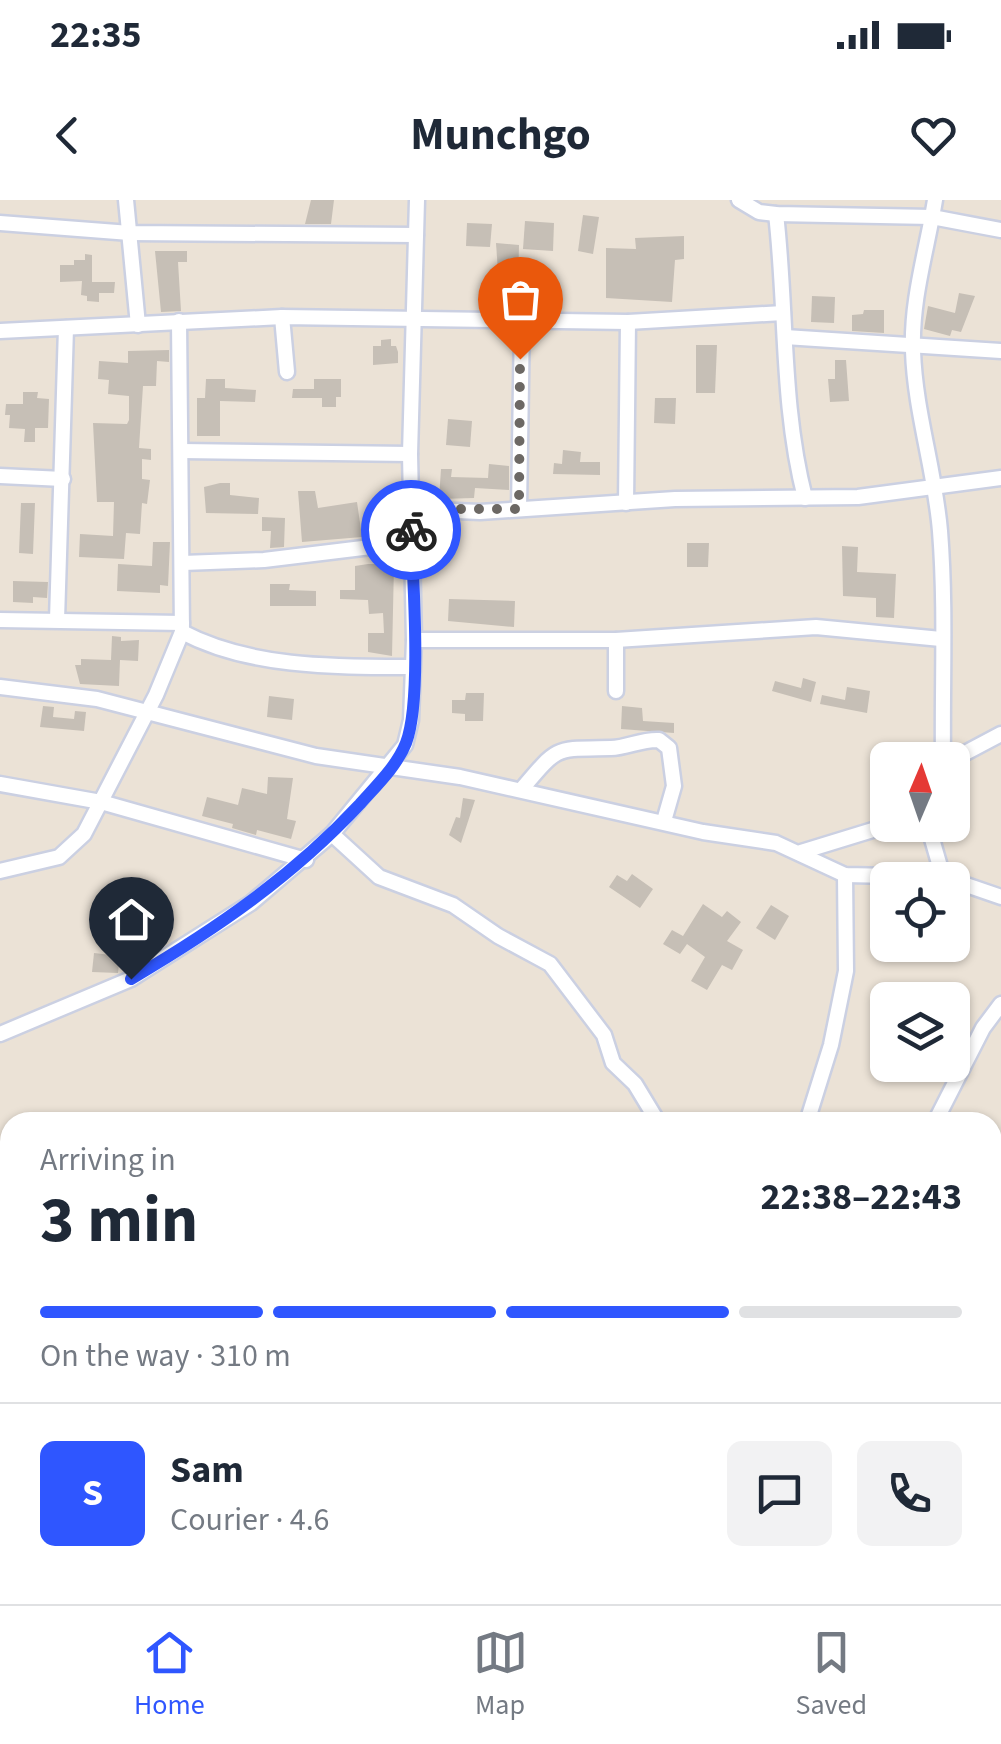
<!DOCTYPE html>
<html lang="en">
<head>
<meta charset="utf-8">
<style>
  :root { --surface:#fff; --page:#f2f2f3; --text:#1f2937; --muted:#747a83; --line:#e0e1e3; --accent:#2f56ff }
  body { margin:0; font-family:"Source Sans 3",sans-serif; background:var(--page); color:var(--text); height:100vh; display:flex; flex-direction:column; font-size:38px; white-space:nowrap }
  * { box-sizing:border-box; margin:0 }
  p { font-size:32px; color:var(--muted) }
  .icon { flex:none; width:55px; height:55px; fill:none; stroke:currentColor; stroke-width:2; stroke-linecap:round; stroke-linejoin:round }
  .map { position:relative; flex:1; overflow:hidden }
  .panel { position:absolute; left:0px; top:912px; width:1002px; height:492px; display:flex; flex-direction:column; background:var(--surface); border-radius:30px 30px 0 0; box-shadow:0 2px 8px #0004 }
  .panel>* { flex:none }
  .needle { width:65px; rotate:2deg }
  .fabs { position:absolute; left:870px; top:542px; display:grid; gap:20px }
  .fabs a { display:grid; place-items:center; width:100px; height:100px; border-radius:15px; background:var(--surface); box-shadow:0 2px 8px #0004; font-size:50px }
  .pin { position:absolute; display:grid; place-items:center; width:85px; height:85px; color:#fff; margin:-102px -42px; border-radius:50% 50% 50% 0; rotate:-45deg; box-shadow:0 0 10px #0007 }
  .pin .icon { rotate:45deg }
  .courier { position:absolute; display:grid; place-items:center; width:100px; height:100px; margin:-50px; border:8px solid #2f56ff; border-radius:50%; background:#fff; color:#222; box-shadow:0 2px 12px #0007 }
  .headline em { font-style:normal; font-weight:700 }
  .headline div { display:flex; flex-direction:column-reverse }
  .headline { display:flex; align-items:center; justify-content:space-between; height:170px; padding:0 40px }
  h1 { font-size:65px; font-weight:700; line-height:75px }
  .bar { display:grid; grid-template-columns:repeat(4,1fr); gap:15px 10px; align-content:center; height:120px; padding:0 40px }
  .bar i { height:12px; border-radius:8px; background:var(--line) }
  .bar .active { background:var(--accent) }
  .bar p { grid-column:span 4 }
  .line { display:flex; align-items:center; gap:25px; padding:0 40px; border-top:2px solid var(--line) }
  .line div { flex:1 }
  .round { display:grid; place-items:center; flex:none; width:105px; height:105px; border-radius:15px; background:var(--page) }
  .status { display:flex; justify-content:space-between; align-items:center; height:70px; padding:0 50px; background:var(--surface); direction:ltr }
  .status svg { height:28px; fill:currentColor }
  header { display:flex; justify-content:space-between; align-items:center; height:130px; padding:0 40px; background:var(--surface); font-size:45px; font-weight:700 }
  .dock { display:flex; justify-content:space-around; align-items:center; height:140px; border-top:2px solid var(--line); background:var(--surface); font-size:28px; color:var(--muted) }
  .dock a { display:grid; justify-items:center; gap:5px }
  .dock .active { color:var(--accent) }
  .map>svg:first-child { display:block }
  .building { fill:#c6bfb6 }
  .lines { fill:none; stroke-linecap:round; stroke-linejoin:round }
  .minor-casing { stroke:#cbd0e2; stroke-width:19 }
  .minor { stroke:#fff; stroke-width:14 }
  .done { stroke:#6c6864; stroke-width:10; stroke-dasharray:0 18 }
  .route { stroke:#2f56ff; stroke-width:12 }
</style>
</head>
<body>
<div class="status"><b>22:35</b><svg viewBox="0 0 49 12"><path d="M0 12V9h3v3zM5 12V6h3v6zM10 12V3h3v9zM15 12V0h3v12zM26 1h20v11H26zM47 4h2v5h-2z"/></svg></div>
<header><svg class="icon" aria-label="back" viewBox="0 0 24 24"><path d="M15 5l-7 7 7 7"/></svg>Munchgo<svg class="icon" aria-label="heart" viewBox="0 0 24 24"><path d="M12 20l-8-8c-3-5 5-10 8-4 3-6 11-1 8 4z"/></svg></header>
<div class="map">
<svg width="1001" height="1404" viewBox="0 0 1001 1404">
  <rect width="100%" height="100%" fill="#ebe2d6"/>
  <g class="building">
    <polygon points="311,0 334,0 331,24 305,24"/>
    <polygon points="583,15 599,17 593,54 578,51"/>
    <polygon points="525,21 554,23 553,51 523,49"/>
    <polygon points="467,23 492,24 490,47 466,46"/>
    <polygon points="684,36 684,59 675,60 672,102 606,98 606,48 636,49 635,38"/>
    <polygon points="496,43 519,45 518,86 499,86"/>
    <polygon points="155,51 187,51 187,62 178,62 181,111 161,112"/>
    <polygon points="85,54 92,55 92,82 115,82 114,93 99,93 99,102 87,101 87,96 81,95 82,81 60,82 60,65 74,65 74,60 85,60"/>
    <polygon points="959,93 975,96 961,132 952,130 950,136 924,129 928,106 955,113"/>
    <polygon points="812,96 835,97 834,123 811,122"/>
    <polygon points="864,110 884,110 884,133 852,131 852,115 863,114"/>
    <polygon points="391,139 391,146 396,146 398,152 398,163 373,165 373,146 381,146 381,140"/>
    <polygon points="696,145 717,145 715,193 696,193"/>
    <polygon points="169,150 169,162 157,161 156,186 143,186 139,248 151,249 151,260 142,259 142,279 150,280 147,304 142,303 140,334 126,333 124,359 79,357 80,334 113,336 114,302 97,302 93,223 127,224 129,220 129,196 108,194 109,180 98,179 99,161 128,163 128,151"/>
    <polygon points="835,160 846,160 849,201 830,202 828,179 835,179"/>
    <polygon points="206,179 225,179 225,188 256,190 255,202 220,201 220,236 197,236 197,198 205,198"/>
    <polygon points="314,179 341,179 341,197 336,197 336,207 322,207 322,198 292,198 293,189 314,189"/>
    <polygon points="23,192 38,192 37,198 49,199 48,228 35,228 35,242 24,242 25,229 9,228 10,215 5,215 6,204 23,204"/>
    <polygon points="655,198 676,198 675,224 654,223"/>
    <polygon points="448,219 472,221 470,247 446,245"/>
    <polygon points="563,250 581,252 580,262 600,262 600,275 553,274 554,263 562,264"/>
    <polygon points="489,264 509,266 509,290 475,288 474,298 439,299 441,269 452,269 451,277 488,278"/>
    <polygon points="220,283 230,283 230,295 259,298 258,314 206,313 204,287"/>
    <polygon points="298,291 315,291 318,308 357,302 362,337 302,342"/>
    <polygon points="21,303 35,303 33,354 19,353"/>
    <polygon points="262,317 285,318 284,347 270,348 271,331 262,331"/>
    <polygon points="153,342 170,342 168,386 160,385 160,393 117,391 118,364 152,366"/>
    <polygon points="687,343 709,343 708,367 687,367"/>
    <polygon points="842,346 858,347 857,372 896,374 894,418 876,417 876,398 843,396"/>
    <polygon points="368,364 394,364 392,456 368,452 368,433 384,433 383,413 369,414 368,400 340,399 340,390 355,390 355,366"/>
    <polygon points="13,381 48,382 47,398 33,397 33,403 13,402"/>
    <polygon points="270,384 290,384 289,390 316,391 316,406 270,406"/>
    <polygon points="449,399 515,401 514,427 448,421"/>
    <polygon points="112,436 121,437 121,441 139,440 138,461 120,460 119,486 80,484 75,465 81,465 81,459 111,460"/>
    <polygon points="803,478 816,482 811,502 772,491 775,481 801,488"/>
    <polygon points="847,487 870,491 867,513 820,504 822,495 845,500"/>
    <polygon points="466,493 484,493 483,521 465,521 465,514 452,513 452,500 465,500"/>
    <polygon points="269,496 294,499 292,520 267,517"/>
    <polygon points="43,506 54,507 53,517 74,519 75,511 86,512 84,531 40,527"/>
    <polygon points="622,506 642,508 643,521 674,523 674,533 621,529"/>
    <polygon points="268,577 293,578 287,619 296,621 291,639 257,630 256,635 232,628 233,624 202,616 207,597 238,605 242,588 267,594"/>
    <polygon points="463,598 475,600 461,643 449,635 456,617 460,618"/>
    <polygon points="632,674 653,689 640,708 609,687 617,675 627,681"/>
    <polygon points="703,704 722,717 727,711 741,722 727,741 743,750 732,770 722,765 707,790 691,781 705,757 687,744 680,754 663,744 672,730 683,736"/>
    <polygon points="771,705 789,716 775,740 756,728"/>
    <polygon points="94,753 120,756 118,773 92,772"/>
  </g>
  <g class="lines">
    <defs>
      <g id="minor">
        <polyline points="126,0 138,125"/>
        <polyline points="739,0 759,12 776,14 932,17 1001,30"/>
        <path d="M935 0C927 50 911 99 913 151 915 212 935 270 940 331 946 407 942 484 943 560"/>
        <path d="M776 14C787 109 781 205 805 298"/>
        <polyline points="0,23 130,33 416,35"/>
        <polyline points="282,117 287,172"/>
        <polyline points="0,131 282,117 628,122 783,113"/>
        <polyline points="785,137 1001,151"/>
        <polyline points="182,251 410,254"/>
        <polyline points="0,276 63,279"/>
        <polyline points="626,303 628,122"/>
        <polyline points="411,309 480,312 675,299 858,297 1001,278"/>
        <polyline points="519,309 522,120"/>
        <polyline points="183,363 264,360 412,342"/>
        <polyline points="0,420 182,423"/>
        <polyline points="57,420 66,128"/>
        <path d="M182 432C250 468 336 467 412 467"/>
        <polyline points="414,440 616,440 816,427 941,439"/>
        <polyline points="616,440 616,491"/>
        <polyline points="0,487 97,499 316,556 460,577 703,632 776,643 845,675 943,677 1001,697"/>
        <polyline points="952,560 1001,534"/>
        <polyline points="0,584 101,602 306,660"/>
        <path d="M521 590C559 545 554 549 611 548 627 548 641 539 659 540L669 548 674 586 664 621"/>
        <polyline points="928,625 943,677"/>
        <polyline points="332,634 379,677 453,705 498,736 550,764 604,835 613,863 635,884 658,922"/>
        <polyline points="801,652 889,625"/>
        <polyline points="0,671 59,657 84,634 156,495 182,432 179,121"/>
        <polyline points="0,834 131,779 251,703 332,634 405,545 411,520 414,440 410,254 417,0"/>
        <polyline points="807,922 831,845 846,771 845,675"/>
        <polyline points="935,922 983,828 1001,804"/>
        <polyline points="0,1237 10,1247"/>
        <polyline points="992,1304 1001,1314"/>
        <polyline points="992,1339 1001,1330"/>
        <polyline points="59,1395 59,1404"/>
        <polyline points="394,1404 416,1395"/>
        <polyline points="549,1404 549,1395"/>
        <polyline points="941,1404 947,1395"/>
      </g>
    </defs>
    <use href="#minor" class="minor-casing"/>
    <use href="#minor" class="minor"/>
  </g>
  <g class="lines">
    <polyline class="done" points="411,330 410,309 519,309 520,159"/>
    <path class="route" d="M131 779C216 729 293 676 360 604 376 586 397 566 406 543 422 502 413 379 411 330"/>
  </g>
</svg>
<div class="fabs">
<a><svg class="needle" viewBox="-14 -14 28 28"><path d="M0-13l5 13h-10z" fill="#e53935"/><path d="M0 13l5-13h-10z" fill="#747a83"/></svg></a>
<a><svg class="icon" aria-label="locate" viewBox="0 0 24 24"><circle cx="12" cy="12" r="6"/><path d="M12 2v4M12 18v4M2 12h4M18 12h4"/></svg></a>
<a><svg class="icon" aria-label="layers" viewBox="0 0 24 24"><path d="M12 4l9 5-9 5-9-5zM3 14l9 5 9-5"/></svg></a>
</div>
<div class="pin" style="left:520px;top:159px;background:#ea580c"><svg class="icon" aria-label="bag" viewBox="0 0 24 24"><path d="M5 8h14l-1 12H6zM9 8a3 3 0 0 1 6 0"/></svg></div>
<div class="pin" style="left:131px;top:779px;background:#1f2937"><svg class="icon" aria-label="home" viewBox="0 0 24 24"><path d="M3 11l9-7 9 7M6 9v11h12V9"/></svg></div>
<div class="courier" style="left:411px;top:330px"><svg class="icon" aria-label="bike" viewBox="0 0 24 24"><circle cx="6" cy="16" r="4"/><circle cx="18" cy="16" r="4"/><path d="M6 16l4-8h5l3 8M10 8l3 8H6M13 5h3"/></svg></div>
<section class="panel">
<div class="headline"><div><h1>3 min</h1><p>Arriving in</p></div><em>22:38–22:43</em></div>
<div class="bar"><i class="active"></i><i class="active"></i><i class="active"></i><i></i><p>On the way · 310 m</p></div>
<div class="line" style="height:180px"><b class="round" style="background:var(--accent);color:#fff">S</b><div><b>Sam</b><p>Courier · 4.6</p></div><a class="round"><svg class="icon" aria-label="chat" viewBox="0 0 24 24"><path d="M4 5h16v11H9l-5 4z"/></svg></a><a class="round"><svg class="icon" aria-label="phone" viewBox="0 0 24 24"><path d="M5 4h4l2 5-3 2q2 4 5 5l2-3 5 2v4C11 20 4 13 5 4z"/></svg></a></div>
</section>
</div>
<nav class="dock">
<a class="active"><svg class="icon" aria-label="home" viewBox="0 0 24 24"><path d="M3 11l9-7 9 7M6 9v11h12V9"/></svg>Home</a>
<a><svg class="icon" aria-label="map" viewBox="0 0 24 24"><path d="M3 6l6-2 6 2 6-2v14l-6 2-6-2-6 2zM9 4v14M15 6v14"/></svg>Map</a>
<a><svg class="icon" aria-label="saved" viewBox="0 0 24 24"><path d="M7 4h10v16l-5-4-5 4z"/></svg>Saved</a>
</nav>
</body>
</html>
